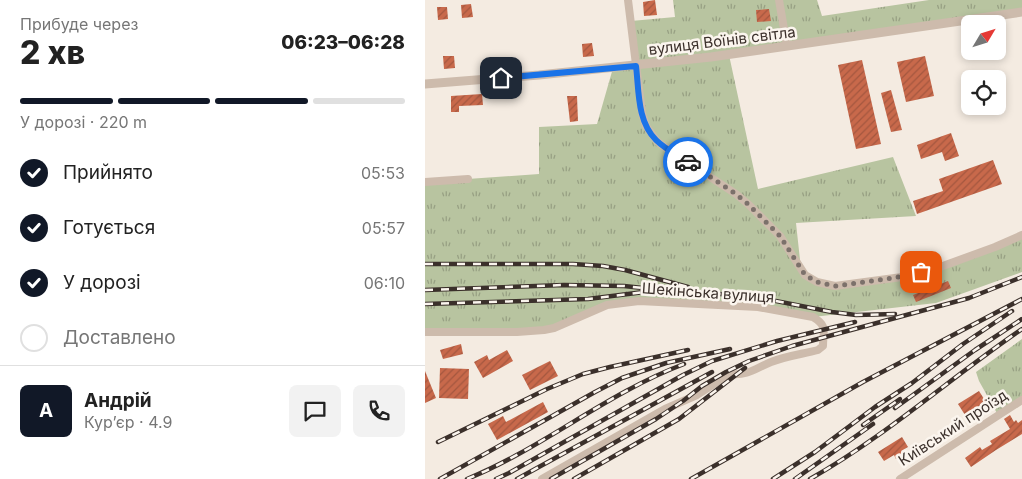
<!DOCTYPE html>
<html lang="uk">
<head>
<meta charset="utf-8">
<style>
  :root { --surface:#fff; --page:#f2f2f2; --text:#222; --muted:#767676; --line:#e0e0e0; --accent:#111827 }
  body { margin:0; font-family:Inter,sans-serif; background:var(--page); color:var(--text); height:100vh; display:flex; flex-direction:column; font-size:19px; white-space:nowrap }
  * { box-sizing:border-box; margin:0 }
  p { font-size:16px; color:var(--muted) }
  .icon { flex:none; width:28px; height:28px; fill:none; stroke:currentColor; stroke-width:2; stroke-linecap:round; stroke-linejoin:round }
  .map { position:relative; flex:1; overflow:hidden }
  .details { display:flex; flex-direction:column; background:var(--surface); width:425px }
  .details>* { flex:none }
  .needle { width:32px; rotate:52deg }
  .tools { position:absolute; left:536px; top:15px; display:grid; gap:10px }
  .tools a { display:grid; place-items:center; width:45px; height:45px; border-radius:8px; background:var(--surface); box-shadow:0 2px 8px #0003; font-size:25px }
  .pin { position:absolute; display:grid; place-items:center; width:42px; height:42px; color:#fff; margin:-21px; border-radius:10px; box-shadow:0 2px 8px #0006 }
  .courier { position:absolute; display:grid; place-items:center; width:50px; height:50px; margin:-25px; border:4px solid #1a73e8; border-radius:50%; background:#fff; color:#222; box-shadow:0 1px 6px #0007 }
  .overview em { font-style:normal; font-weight:800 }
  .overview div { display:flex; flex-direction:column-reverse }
  .overview { display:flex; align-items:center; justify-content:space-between; height:85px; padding:0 20px }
  h1 { font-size:32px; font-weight:800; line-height:38px }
  .bar { display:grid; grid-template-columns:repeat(4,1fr); gap:8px 5px; align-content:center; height:60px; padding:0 20px }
  .bar i { height:6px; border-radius:4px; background:var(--line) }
  .bar .current { background:var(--accent) }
  .bar p { grid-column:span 4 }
  .line { display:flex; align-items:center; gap:12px; padding:0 20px; border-top:1px solid var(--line) }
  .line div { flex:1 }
  .round { display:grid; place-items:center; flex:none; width:52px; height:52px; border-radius:8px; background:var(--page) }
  ol { padding:0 20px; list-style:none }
  li { display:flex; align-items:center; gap:15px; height:55px }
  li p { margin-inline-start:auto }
  li .icon { padding:5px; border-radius:50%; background:var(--accent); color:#fff; stroke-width:4 }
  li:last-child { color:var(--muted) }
  li i { width:28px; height:28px; border:2px solid var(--line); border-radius:50% }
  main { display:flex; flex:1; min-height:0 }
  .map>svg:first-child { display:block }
  .grass { fill:url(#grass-tufts) }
  .building { fill:url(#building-hatch) }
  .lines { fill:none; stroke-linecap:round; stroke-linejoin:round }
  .minor { stroke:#cdbbac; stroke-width:8 }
  .tertiary { stroke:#cdbbac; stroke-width:9 }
  .rail-casing { stroke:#3b302b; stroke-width:4.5 }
  .rail { stroke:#fbf5ee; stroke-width:2.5; stroke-dasharray:8; stroke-linecap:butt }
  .done { stroke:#7c716b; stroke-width:5; stroke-dasharray:0 9 }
  .route { stroke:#1a73e8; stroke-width:6 }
  .labels { text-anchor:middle; stroke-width:5; stroke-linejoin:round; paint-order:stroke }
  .street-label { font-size:15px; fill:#3b302b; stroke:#fbf5ee }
</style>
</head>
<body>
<main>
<section class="details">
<div class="overview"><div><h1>2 хв</h1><p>Прибуде через</p></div><em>06:23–06:28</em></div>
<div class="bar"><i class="current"></i><i class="current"></i><i class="current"></i><i></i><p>У дорозі · 220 m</p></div>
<ol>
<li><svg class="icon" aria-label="check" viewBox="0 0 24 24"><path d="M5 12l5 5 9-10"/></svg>Прийнято<p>05:53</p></li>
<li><svg class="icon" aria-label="check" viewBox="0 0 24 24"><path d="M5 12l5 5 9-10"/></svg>Готується<p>05:57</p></li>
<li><svg class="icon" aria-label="check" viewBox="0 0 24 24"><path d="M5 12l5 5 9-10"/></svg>У дорозі<p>06:10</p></li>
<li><i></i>Доставлено</li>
</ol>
<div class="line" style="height:90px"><b class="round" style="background:var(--accent);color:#fff">А</b><div><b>Андрій</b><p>Кур’єр · 4.9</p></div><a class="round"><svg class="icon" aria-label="chat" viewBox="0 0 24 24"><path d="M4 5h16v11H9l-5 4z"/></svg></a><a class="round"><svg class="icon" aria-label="phone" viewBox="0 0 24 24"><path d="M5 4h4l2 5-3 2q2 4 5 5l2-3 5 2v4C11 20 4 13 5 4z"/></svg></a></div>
</section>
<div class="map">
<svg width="597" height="479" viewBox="0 0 597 479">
  <defs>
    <pattern id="grass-tufts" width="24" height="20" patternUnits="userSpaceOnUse" patternTransform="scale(1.25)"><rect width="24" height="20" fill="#b8c4a0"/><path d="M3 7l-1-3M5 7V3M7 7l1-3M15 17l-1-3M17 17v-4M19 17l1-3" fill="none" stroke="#97a083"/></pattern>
    <pattern id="building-hatch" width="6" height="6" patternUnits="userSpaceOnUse" patternTransform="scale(1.25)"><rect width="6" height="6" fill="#c8694b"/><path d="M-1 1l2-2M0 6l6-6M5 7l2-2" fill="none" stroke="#a4573f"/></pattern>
  </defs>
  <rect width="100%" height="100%" fill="#f4ebe1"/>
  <g class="grass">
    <polygon points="248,0 392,0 397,16 504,0 597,0 597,12 304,55 333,189 468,157 491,216 371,223 376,269 398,284 477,277 597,235 597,272 511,303 388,317 333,307 214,301 182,305 129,328 0,332 0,182 114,174 114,127 172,124 188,68 211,65 206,21 250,17"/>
    <polygon points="597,339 597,400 573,415 554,381 551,372 572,357"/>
  </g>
  <g class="building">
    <polygon points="230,0 232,15 219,16 218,2"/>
    <polygon points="46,4 48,17 37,18 36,5"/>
    <polygon points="12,7 22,7 23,19 13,20"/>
    <polygon points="344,9 346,21 332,22 331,10"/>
    <polygon points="167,43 169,56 158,57 157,44"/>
    <polygon points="18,56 29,56 30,68 19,69"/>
    <polygon points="500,56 509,96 481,102 472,62"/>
    <polygon points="437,60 456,144 431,149 413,65"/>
    <polygon points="466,90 477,130 466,132 456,93"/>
    <polygon points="57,94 58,105 34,106 34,112 26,112 26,96"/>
    <polygon points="142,96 152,96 153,121 145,122"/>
    <polygon points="526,133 534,156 520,161 517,152 496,159 492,145"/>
    <polygon points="568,160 577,184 492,214 488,201 518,191 514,179"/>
    <polygon points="523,281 526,288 491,302 488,295"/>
    <polygon points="36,344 38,354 18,359 15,350"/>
    <polygon points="82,350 88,361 58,378 49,362 62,355 64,360"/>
    <polygon points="125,361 133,376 105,390 97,375"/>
    <polygon points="15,368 44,369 43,399 14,398"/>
    <polygon points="0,371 11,398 0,403"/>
    <polygon points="554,391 561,402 540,415 533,404"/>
    <polygon points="118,402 123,412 72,440 63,424 78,416 81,422"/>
    <polygon points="585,415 589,422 591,420 593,423 597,420 597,434 571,450 546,467 540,458 555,447 557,450 567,444 565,441 585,429 579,419"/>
    <polygon points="477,437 483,447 476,451 479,455 471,459 469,455 459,461 453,452"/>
  </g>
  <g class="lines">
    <g class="minor">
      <polyline points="203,0 217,113 221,126 232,141 238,146 311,194 323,204 355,236 380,275 392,282 410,286 477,277 515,267 570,247 597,235"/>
      <polyline points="354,0 362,46"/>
      <polyline points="0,182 43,179"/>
      <path d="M0 332H92L119 330 129 328 182 305 214 301 333 307 388 317C403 326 398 331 398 346L393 350C378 354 361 356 346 362 331 368 323 376 305 374L272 395 240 409 117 479"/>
      <polyline points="475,479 597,400"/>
    </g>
    <polyline class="tertiary" points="0,84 114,75 286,57 597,12"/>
    <defs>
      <g id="rail">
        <polyline points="0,264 148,264 178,266 200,270 263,287"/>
        <polyline points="0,290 139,285 199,286 218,288"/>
        <polyline points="0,304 163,299 219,292 246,291 283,293 331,297 407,312 431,315 470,314"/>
        <polyline points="470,408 550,350 597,319"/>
        <polyline points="438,425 475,399"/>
        <polyline points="13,442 122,389 158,374 185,367 263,350"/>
        <polyline points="15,479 170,392 197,378 241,363 305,349"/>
        <path d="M42 479C118 448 182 393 259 364"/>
        <polyline points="71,479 84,473 258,375 287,361 352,341 430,322"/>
        <polyline points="92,479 287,372"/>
        <polyline points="126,479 231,419 258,401 277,386 301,372 324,361 367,346 544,298 597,277"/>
        <polyline points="149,479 254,419 320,368"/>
        <polyline points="266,479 438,382 597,299"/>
        <polyline points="348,479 390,452 450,407 487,383 538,344 587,311"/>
        <polyline points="370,479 448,424"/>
        <path d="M385 479C461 436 525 378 597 329"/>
      </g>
    </defs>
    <use href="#rail" class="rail-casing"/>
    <use href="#rail" class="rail"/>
  </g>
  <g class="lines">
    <polyline class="done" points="263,162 311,194 323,204 355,236 380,275 392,282 410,286 468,278 496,272"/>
    <path class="route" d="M76 78 211 66C214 91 212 121 231 140 240 149 252 155 263 162"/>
  </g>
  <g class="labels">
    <g class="street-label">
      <text transform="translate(297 41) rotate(-7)" y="5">вулиця Воїнів світла</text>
      <text transform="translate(283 293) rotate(4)" y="5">Шекінська вулиця</text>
      <text transform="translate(528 428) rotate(-33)" y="5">Київський проїзд</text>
    </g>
  </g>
</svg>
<div class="tools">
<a><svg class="needle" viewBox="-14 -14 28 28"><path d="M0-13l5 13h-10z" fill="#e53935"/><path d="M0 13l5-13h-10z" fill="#767676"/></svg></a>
<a><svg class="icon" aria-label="locate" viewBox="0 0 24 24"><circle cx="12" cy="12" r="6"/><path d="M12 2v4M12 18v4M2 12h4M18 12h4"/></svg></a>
</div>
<div class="pin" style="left:496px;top:272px;background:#ea580c"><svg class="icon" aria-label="bag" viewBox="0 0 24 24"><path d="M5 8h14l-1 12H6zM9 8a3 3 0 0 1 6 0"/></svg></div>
<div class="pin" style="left:76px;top:78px;background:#1f2937"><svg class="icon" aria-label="home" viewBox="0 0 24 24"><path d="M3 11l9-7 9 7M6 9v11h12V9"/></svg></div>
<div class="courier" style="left:263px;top:162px"><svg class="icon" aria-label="car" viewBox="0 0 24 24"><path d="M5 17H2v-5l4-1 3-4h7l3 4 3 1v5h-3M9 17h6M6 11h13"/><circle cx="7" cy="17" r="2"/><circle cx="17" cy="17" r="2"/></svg></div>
</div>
</main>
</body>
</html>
